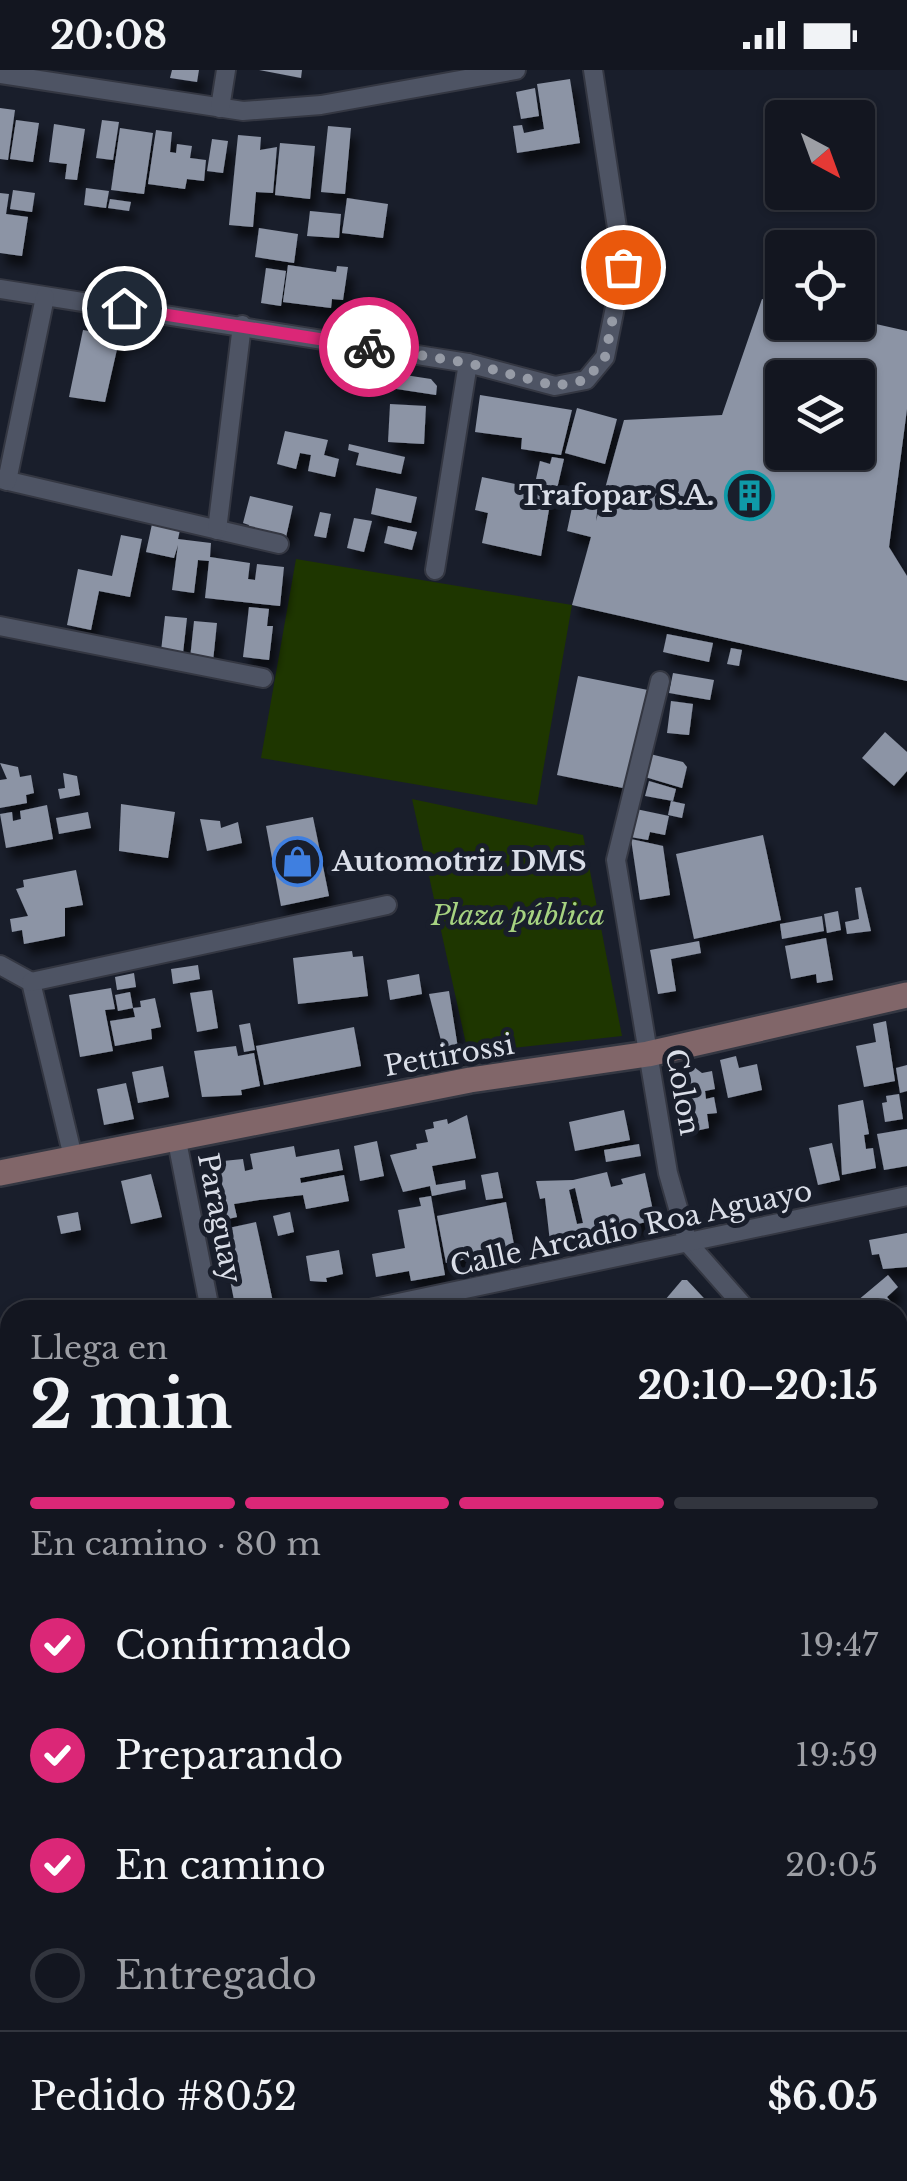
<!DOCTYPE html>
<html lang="es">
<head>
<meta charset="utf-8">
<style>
  :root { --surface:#131620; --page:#1c1f29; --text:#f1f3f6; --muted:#9d9fa5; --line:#32353e; --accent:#db2777 }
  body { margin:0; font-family:"Libre Baskerville",serif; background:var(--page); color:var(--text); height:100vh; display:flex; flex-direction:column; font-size:38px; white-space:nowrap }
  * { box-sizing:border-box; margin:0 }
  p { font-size:32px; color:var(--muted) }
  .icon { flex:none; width:55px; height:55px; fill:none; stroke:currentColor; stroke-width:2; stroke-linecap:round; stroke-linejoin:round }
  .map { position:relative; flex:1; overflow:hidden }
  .sheet { position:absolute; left:0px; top:1230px; width:908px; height:882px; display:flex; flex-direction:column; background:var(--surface); border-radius:30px 30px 0 0; box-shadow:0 2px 8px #0004,0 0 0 2px var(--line) }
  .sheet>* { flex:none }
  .needle { width:65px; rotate:139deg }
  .fabs { position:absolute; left:765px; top:30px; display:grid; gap:20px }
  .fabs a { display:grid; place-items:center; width:110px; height:110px; border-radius:10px; background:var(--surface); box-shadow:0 2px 8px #0004,0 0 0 2px var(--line); font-size:50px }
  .pin { position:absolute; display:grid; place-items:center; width:85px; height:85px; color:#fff; margin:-42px; border:5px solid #fff; border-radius:50%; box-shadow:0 2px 10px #0007 }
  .courier { position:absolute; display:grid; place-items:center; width:100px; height:100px; margin:-50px; border:8px solid #db2777; border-radius:50%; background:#fff; color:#222; box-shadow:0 2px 12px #0007 }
  .head em { font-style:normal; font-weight:800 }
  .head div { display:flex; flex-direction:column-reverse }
  .head { display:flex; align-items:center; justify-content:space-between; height:170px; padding:0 30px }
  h1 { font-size:65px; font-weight:800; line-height:75px }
  .bar { display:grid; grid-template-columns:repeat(4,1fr); gap:15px 10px; align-content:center; height:120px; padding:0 30px }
  .bar i { height:12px; border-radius:8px; background:var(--line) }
  .bar .active { background:var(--accent) }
  .bar p { grid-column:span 4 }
  .line { display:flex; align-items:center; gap:25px; padding:0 30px; border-top:2px solid var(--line) }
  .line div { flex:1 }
  ol { padding:0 30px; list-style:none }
  li { display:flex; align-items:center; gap:30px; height:110px }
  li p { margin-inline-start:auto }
  li .icon { padding:10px; border-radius:50%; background:var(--accent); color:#fff; stroke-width:4 }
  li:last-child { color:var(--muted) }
  li i { width:55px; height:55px; border:5px solid var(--line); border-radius:50% }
  .status { display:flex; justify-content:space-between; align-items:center; height:70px; padding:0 50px; background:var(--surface); direction:ltr }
  .status svg { height:28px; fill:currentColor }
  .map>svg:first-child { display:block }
  .green { fill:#1e3600 }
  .building { fill:#8c94a5; fill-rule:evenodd; filter:url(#shadow) }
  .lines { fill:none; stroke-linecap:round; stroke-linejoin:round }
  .street-casing { stroke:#343742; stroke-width:22 }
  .secondary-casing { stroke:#343742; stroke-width:30 }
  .street { stroke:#4e5464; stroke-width:18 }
  .secondary { stroke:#816669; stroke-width:25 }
  .done { stroke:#969ba6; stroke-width:10; stroke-dasharray:0 18 }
  .route { stroke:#db2777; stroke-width:12 }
  .labels { text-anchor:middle; stroke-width:10; stroke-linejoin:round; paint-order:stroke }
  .poi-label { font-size:28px; font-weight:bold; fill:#dadee8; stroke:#191e2b; text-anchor:end }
  .park-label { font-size:28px; font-style:italic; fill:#a6d281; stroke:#191e2b }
  .street-label { font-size:28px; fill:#dadee8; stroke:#191e2b }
</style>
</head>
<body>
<div class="status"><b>20:08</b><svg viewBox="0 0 49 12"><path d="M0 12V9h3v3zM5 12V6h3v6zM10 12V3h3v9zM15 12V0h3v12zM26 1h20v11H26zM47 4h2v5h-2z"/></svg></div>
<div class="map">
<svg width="907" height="2111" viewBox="0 0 907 2111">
  <defs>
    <filter id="shadow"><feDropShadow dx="6" dy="11" stdDeviation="5" flood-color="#0009"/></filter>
  </defs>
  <rect width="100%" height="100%" fill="#191e2b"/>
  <g class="green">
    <polygon points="296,489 572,535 537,735 261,688"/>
    <polygon points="412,729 583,765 622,966 468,983"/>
  </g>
  <g class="building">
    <polygon points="172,0 199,0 197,12 170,8"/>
    <polygon points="259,0 302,0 301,8"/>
    <polygon points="570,9 580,73 517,83 513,56 522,55 524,63 544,59 537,14"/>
    <polygon points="535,18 539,46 521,49 516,22"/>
    <polygon points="0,38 15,40 8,90 0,89"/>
    <polygon points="16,50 39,53 33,92 10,89"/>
    <polygon points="102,50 119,52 113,90 96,88"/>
    <polygon points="54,54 85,59 77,110 65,109 67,94 49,92"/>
    <polygon points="328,56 351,58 345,124 321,122"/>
    <polygon points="120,58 153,63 144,124 111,120"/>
    <polygon points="156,60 172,62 170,82 176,83 177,74 192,76 190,88 206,90 204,111 187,109 185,119 148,114"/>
    <polygon points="238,65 261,67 260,80 277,77 273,123 256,122 253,157 229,155"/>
    <polygon points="212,69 228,71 223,103 207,101"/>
    <polygon points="280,73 315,76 310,129 275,125"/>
    <polygon points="86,118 109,121 106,138 84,135"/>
    <polygon points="13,120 35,123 32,142 10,139"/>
    <polygon points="0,123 9,124 6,144 28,147 22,186 0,183"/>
    <polygon points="347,128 388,134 383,168 342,163"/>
    <polygon points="110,129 131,132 129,141 108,138"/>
    <polygon points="310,141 341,144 339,168 307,166"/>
    <polygon points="259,158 298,164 294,193 255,187"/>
    <polygon points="288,195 336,202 337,196 348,197 343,230 332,229 331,238 283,232"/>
    <polygon points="266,198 286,201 281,236 261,233"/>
    <path d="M762 229 782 234V252L858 250 907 261V339L889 477 907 506V611L572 535 591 467 567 461 574 428 598 434 596 451 624 350 722 345ZM782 308H858V382H782Z"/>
    <polygon points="83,260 120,266 105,332 69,327"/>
    <polygon points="392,303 431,309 437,316 436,325 390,318"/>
    <polygon points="480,325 572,340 561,385 521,379 522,368 475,362"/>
    <polygon points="390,334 426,336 424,374 388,372"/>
    <polygon points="577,338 617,349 605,394 565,383"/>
    <polygon points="285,361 328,370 324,385 339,389 335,407 308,401 311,385 300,383 296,399 277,394"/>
    <polygon points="349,374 405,387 401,404 356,395 359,383 348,380"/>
    <polygon points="552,387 564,389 556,423 552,422 541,486 482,473 488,443 475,440 482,407 534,418 540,391 550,394"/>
    <polygon points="376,418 417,427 411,453 371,444"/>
    <polygon points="250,426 293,436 286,467 248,459 249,455 243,453"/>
    <polygon points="320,442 331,444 326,468 314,466"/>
    <polygon points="354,448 372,451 364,482 347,478"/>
    <polygon points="152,454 180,460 178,469 211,473 210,487 250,493 248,509 255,510 257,494 284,497 280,536 205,528 209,491 198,490 194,523 172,520 178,475 174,488 146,482"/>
    <polygon points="388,456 417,462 412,480 384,473"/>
    <polygon points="121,465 142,469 130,527 99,521 91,560 67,555 78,499 112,506"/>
    <polygon points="249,537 269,539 267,556 273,556 269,590 243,587"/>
    <polygon points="165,546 187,548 183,583 161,581"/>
    <polygon points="194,551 217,553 213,591 190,589"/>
    <polygon points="667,564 713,573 709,592 663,582"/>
    <polygon points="731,578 742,580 739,596 727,594"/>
    <polygon points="673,603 714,610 710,630 669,623"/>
    <polygon points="578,606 648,620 628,719 557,705"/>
    <polygon points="671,631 693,634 689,665 667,663"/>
    <polygon points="885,662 907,682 907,701 894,716 862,688"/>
    <polygon points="650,684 683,692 687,697 682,718 645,707"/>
    <polygon points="0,693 18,697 20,707 31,705 34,723 26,725 27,733 0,738 0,710 7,709"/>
    <polygon points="63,703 77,706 80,725 60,729 58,719 65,718"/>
    <polygon points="649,711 676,719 673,731 645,726"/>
    <polygon points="671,731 685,734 682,748 668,745"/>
    <polygon points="121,734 175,742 168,788 119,781"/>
    <polygon points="47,735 53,769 6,778 0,744 12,742 13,751 21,749 20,741"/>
    <polygon points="636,739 669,746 665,765 650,762 648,770 630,767"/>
    <polygon points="88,742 91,758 59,764 56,748"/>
    <polygon points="313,747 329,826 281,836 266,756"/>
    <polygon points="200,749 220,751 221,758 238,752 242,773 207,781"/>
    <polygon points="763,765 781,850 694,869 676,784"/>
    <polygon points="631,769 663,776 670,825 640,830"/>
    <polygon points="76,800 83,835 65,838 65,866 24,874 22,860 12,862 10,849 28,846 16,819 24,817 23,810"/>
    <polygon points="861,817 871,861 847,864 845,852 859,849 855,818"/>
    <polygon points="838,841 841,860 827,863 824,844"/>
    <polygon points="822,846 824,861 782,869 780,854"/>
    <polygon points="826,868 833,910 817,913 816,904 791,909 785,876"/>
    <polygon points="699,871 701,883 671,889 676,921 658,924 650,880"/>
    <polygon points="352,881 353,887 363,886 368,926 298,934 293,888"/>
    <polygon points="198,895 200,909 173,914 171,899"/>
    <polygon points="134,903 136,917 117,920 115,907"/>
    <polygon points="419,904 422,924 390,930 387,910"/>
    <polygon points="111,918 115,939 105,940 113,981 80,987 69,925"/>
    <polygon points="212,920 218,958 197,962 190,923"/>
    <polygon points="449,921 460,991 447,994 429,924"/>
    <polygon points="130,922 133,938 118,941 115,925"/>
    <polygon points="155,928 161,957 151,959 152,969 115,976 110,951 135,947 133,938 141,937 140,931"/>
    <polygon points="886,951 895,1011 864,1017 856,976 876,972 873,954"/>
    <polygon points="250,953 255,980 244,982 239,955"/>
    <polygon points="354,957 361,996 264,1015 256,976"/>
    <polygon points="236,976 238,986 254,983 260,1016 241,1020 242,1025 202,1027 194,981"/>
    <polygon points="736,986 739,998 757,994 762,1020 728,1028 720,990"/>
    <polygon points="907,995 907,1021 900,1023 896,998"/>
    <polygon points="163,996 169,1027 138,1033 132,1002"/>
    <polygon points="694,997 702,1003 712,1001 715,1019 705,1021 706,1029 714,1027 717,1043 707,1044 709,1058 691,1062 688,1045 680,1046 677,1034 689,1020 680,1013"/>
    <polygon points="126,1013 134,1049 104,1055 97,1019"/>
    <polygon points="899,1024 903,1049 885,1052 882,1033 887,1032 886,1026"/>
    <polygon points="863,1030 869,1064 864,1065 866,1079 873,1078 876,1098 842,1105 838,1035"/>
    <polygon points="624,1040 630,1070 575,1081 569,1052"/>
    <polygon points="467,1045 476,1088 432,1096 436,1115 465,1110 466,1119 432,1126 430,1116 403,1122 390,1085 417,1079 416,1074 428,1072 425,1060 434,1058 433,1052 447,1049 448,1054"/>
    <polygon points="907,1059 907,1096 884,1100 877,1064"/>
    <polygon points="377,1071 384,1106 360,1111 354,1076"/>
    <polygon points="832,1073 840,1110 818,1115 809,1078"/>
    <polygon points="639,1074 641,1086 606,1092 604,1080"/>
    <polygon points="294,1076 296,1087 339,1079 343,1100 300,1108 301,1113 344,1105 349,1131 306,1139 303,1125 259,1130 234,1134 237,1147 219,1151 213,1092 243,1089 245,1101 253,1099 250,1084"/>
    <polygon points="498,1102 503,1128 486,1130 481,1105"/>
    <path d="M607 1102 611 1117 623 1114 621 1109 645 1103 655 1150 620 1158 619 1152 610 1154 612 1166 593 1170 590 1159 550 1172 545 1128 540 1129 536 1111 573 1110ZM575 1118 583 1153 577 1154 569 1120Z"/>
    <polygon points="151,1104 162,1147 131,1154 121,1111"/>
    <polygon points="431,1126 445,1205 411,1211 409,1201 376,1207 372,1184 405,1178 398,1140 421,1136 419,1128"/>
    <polygon points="506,1132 515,1180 446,1193 437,1146"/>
    <polygon points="78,1142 81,1160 61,1164 57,1146"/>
    <polygon points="290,1142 294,1162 278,1166 273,1146"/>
    <polygon points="256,1152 273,1232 236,1240 220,1160"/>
    <polygon points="907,1163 907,1197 883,1199 879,1184 872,1185 869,1170"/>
    <polygon points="339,1180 343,1204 326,1208 327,1212 310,1211 306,1186"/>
    <polygon points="888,1205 898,1217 887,1227 896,1238 865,1240 857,1231"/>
    <polygon points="682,1210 687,1210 715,1240 674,1240 665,1230"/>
    <polygon points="907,1538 907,1565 898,1570 898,1543"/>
    <polygon points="898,1692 907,1709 907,1733 898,1738"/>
    <polygon points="907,1813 907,1842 898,1827 898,1819"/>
    <polygon points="898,1854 907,1870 907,1878 898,1884"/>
    <polygon points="10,2069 10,2102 22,2102 0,2111 0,2074"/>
  </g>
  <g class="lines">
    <defs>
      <g id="street">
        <polyline points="0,4 243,41 321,35 516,0"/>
        <polyline points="220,38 226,0"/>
        <polyline points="0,219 468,293 555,316 586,310 605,287 623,197 593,0"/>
        <polyline points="0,409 279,474"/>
        <polyline points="7,411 45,227"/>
        <polyline points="217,460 242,255"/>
        <polyline points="435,500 468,293"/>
        <polyline points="0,556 263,608"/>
        <polyline points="660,611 616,790 668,1103 688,1173 747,1240"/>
        <polyline points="0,895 31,912 73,1087"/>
        <polyline points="31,912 387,835"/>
        <polyline points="176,1066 210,1240"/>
        <polyline points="365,1240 907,1126"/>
        <polyline points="898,1471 907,1487"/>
        <polyline points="898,1637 907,1631"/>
        <polyline points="898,1914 907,1908"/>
        <polyline points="0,1930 10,1925"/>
        <polyline points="729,2102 734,2111"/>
      </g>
      <g id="secondary">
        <polyline points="0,1103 470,1010 648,984 907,925"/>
        <polyline points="898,1378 907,1372"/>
        <polyline points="0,1711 10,1732"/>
        <polyline points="173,2102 177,2111"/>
      </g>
    </defs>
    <use href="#street" class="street-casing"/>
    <use href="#secondary" class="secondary-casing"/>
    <use href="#street" class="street"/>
    <use href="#secondary" class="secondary"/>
  </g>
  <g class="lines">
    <polyline class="done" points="369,277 468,293 555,316 586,310 605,287 623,197"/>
    <polyline class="route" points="124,238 369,277"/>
  </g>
  <defs>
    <symbol id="building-ring" viewBox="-11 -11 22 22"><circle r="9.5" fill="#191e2b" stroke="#0f9aa8" stroke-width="1.5"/><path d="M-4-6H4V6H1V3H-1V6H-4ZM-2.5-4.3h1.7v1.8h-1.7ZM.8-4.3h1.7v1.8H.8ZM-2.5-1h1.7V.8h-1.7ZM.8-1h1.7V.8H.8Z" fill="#0f9aa8"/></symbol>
    <symbol id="shop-ring" viewBox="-11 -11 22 22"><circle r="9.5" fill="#191e2b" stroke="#3f7fe0" stroke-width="1.5"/><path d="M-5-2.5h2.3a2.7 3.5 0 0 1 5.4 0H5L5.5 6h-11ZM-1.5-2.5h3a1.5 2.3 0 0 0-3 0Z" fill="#3f7fe0"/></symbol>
  </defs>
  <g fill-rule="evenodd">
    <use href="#building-ring" x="722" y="398" width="55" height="55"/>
    <use href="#shop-ring" x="270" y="764" width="55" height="55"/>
  </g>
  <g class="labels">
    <g class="poi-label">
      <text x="714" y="435">Trafopar S.A.</text>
      <text x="332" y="801" text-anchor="start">Automotriz DMS</text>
    </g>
    <g class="park-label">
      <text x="518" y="855">Plaza pública</text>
    </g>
    <g class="street-label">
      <text transform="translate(449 985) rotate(-10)" y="10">Pettirossi</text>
      <text transform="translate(683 1022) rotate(80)" y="10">Colon</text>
      <text transform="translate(220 1148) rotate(79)" y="10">Paraguay</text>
      <text transform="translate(631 1158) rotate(-12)" y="10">Calle Arcadio Roa Aguayo</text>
    </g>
  </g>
</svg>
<div class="fabs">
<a><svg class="needle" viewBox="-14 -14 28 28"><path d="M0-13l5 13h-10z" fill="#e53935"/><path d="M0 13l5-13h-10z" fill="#9d9fa5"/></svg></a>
<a><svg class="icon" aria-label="locate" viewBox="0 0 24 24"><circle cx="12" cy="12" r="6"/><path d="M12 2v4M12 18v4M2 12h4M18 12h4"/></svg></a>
<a><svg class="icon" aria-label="layers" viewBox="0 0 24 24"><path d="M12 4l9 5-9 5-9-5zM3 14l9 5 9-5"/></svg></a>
</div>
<div class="pin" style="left:623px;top:197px;background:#ea580c"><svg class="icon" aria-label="bag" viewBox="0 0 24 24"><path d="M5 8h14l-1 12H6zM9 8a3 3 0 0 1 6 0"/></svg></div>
<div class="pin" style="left:124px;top:238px;background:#1f2937"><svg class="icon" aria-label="home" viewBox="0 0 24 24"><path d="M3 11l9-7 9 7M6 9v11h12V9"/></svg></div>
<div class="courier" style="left:369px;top:277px"><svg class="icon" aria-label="bike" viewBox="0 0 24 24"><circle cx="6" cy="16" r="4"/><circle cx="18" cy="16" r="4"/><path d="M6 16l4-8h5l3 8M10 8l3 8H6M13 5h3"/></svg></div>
<section class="sheet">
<div class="head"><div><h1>2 min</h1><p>Llega en</p></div><em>20:10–20:15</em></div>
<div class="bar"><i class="active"></i><i class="active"></i><i class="active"></i><i></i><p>En camino · 80 m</p></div>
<ol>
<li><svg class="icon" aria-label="check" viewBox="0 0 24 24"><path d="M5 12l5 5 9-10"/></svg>Confirmado<p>19:47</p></li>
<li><svg class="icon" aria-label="check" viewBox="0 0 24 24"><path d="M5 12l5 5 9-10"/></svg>Preparando<p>19:59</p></li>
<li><svg class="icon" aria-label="check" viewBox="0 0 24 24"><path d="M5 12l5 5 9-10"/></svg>En camino<p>20:05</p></li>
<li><i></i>Entregado</li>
</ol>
<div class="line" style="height:130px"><div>Pedido #8052</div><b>$6.05</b></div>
</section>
</div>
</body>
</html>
